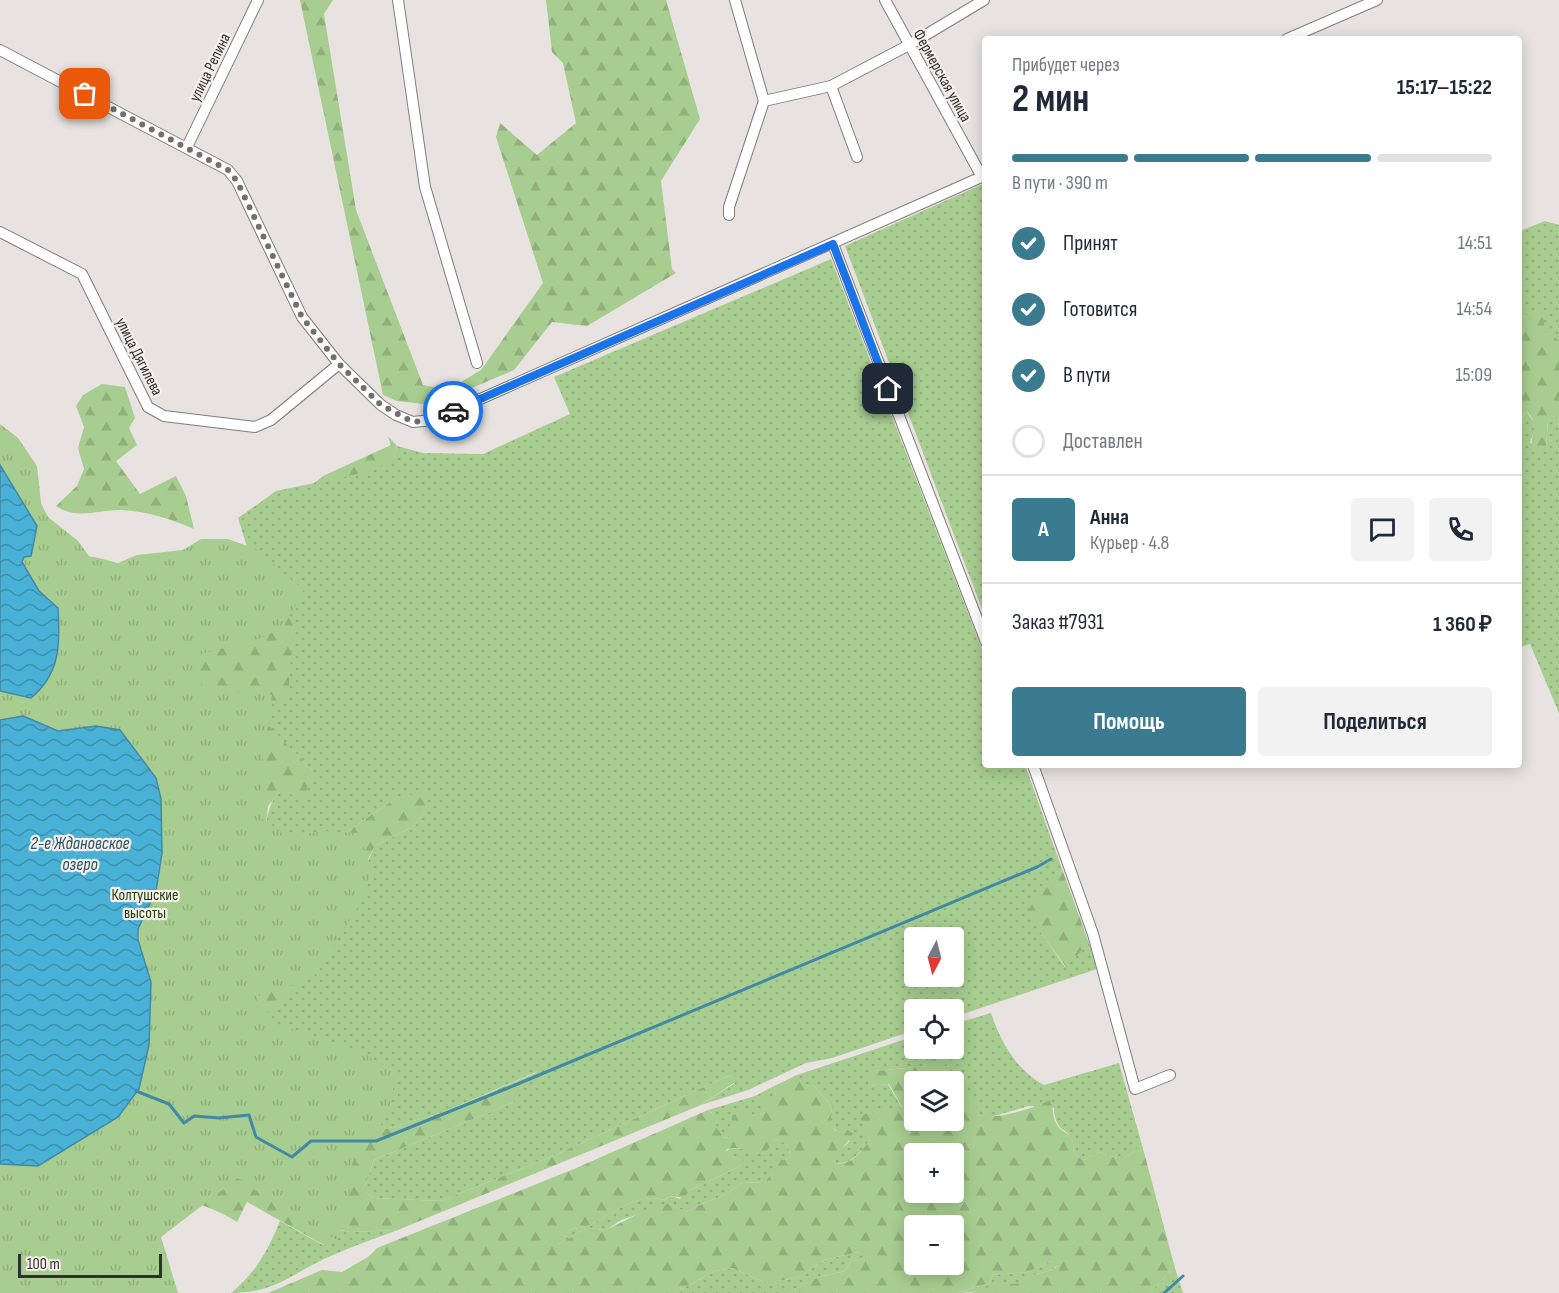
<!DOCTYPE html>
<html lang="ru">
<head>
<meta charset="utf-8">
<style>
  :root { --surface:#fff; --page:#f2f2f3; --text:#1f2937; --muted:#747a83; --line:#e0e1e3; --accent:#3b7b8f }
  body { margin:0; font-family:"Sofia Sans Condensed",sans-serif; background:var(--page); color:var(--text); height:100vh; display:flex; flex-direction:column; font-size:22px; white-space:nowrap }
  * { box-sizing:border-box; margin:0 }
  p { font-size:20px; color:var(--muted) }
  .icon { flex:none; width:33px; height:33px; fill:none; stroke:currentColor; stroke-width:2; stroke-linecap:round; stroke-linejoin:round }
  .map { position:relative; flex:1; overflow:hidden }
  .side { position:absolute; left:982px; top:36px; width:540px; height:732px; display:flex; flex-direction:column; background:var(--surface); border-radius:6px; box-shadow:0 3px 15px #0003 }
  .side>* { flex:none }
  .needle { width:39px; rotate:187deg }
  .fabs { position:absolute; left:904px; top:927px; display:grid; gap:12px }
  .fabs a { display:grid; place-items:center; width:60px; height:60px; border-radius:6px; background:var(--surface); box-shadow:0 3px 15px #0003; font-size:30px }
  .scale { position:absolute; left:18px; bottom:15px; width:144px; box-sizing:border-box; padding-left:6px; border:3px solid #32302f; border-top:0; font-size:16px; line-height:21px; white-space:nowrap; color:#32302f; -webkit-text-stroke:4px #f6f0ed; paint-order:stroke }
  .pin { position:absolute; display:grid; place-items:center; width:51px; height:51px; color:#fff; margin:-26px; border-radius:12px; box-shadow:0 3px 9px #0006 }
  .courier { position:absolute; display:grid; place-items:center; width:60px; height:60px; margin:-30px; border:4px solid #1a73e8; border-radius:50%; background:#fff; color:#222; box-shadow:0 2px 8px #0007 }
  .head em { font-style:normal; font-weight:700 }
  .head div { display:flex; flex-direction:column-reverse }
  .head { display:flex; align-items:center; justify-content:space-between; height:102px; padding:0 30px }
  h1 { font-size:39px; font-weight:700; line-height:45px }
  .bar { display:grid; grid-template-columns:repeat(4,1fr); gap:9px 6px; align-content:center; height:72px; padding:0 30px }
  .bar i { height:8px; border-radius:4px; background:var(--line) }
  .bar .current { background:var(--accent) }
  .bar p { grid-column:span 4 }
  .line { display:flex; align-items:center; gap:15px; padding:0 30px; border-top:2px solid var(--line) }
  .line div { flex:1 }
  .round { display:grid; place-items:center; flex:none; width:63px; height:63px; border-radius:6px; background:var(--page) }
  ol { padding:0 30px; list-style:none }
  li { display:flex; align-items:center; gap:18px; height:66px }
  li p { margin-inline-start:auto }
  li .icon { padding:6px; border-radius:50%; background:var(--accent); color:#fff; stroke-width:4 }
  li:last-child { color:var(--muted) }
  li i { width:33px; height:33px; border:3px solid var(--line); border-radius:50% }
  .action { display:flex; gap:12px; margin-top:auto; padding:12px 30px }
  .action a { flex:1; height:69px; border-radius:6px; background:var(--accent); color:#fff; font-size:24px; font-weight:700; line-height:69px; text-align:center }
  .action a+a { background:var(--page); color:var(--text) }
  .map>svg:first-child { display:block }
  .grass { fill:url(#grass-dots); fill-rule:evenodd }
  .forest { fill:url(#forest-firs); fill-rule:evenodd }
  .park { fill:url(#park-tufts) }
  .water { fill:url(#water-waves); stroke:#428aa4; stroke-width:1.5 }
  .lines { fill:none; stroke-linecap:round; stroke-linejoin:round }
  .stream { stroke:#428aa4; stroke-width:3 }
  .minor-casing { stroke:#817c7a; stroke-width:12 }
  .minor { stroke:#fff; stroke-width:10 }
  .done { stroke:#726f6d; stroke-width:6; stroke-dasharray:0 10.8 }
  .route { stroke:#1a73e8; stroke-width:8 }
  .labels { text-anchor:middle; stroke-width:4.5; stroke-linejoin:round; paint-order:stroke }
  .street-label { font-size:16px; fill:#32302f; stroke:#f6f0ed }
  .park-label { font-size:16px; fill:#223e0a; stroke:#f6f0ed }
  .water-label { font-size:18px; font-style:italic; fill:#295465; stroke:#f6f0ed }
</style>
</head>
<body>
<div class="map">
<svg width="1559" height="1293" viewBox="0 0 1559 1293">
  <defs>
    <pattern id="grass-dots" width="8" height="8" patternUnits="userSpaceOnUse" patternTransform="scale(1.5)"><rect width="8" height="8" fill="#a8cd90"/><path d="M2 2h.1M6 6h.1" fill="none" stroke="#91b07c" stroke-width="1.8" stroke-linecap="round"/></pattern>
    <pattern id="forest-firs" width="22" height="20" patternUnits="userSpaceOnUse" patternTransform="scale(1.5)"><rect width="22" height="20" fill="#a8cd90"/><path d="M5 1l3.5 6h-7zM16 11l3.5 6h-7z" fill="#91b07c"/></pattern>
    <pattern id="park-tufts" width="24" height="20" patternUnits="userSpaceOnUse" patternTransform="scale(1.5)"><rect width="24" height="20" fill="#a8cd90"/><path d="M3 7l-1-3M5 7V3M7 7l1-3M15 17l-1-3M17 17v-4M19 17l1-3" fill="none" stroke="#91b07c"/></pattern>
    <pattern id="water-waves" width="16" height="10" patternUnits="userSpaceOnUse" patternTransform="scale(1.5)"><rect width="16" height="10" fill="#49b1d6"/><path d="M0 5q4-4 8 0t8 0" fill="none" stroke="#3d90ae"/></pattern>
  </defs>
  <rect width="100%" height="100%" fill="#e8e3e0"/>
  <g class="grass">
    <polygon points="985,183 985,617 845,246"/>
    <polygon points="1545,221 1559,225 1559,340 1544,332 1534,311 1520,319 1520,231"/>
    <path d="M831 259 985 657 986 765H1025L1062 869 1027 912 1065 967 1089 943 1097 969 954 1017V1010H915V1030L832 1058 806 1063 748 1090 701 1105 735 1083 730 1075 553 1156 441 1201 374 1198 363 1190 374 1160 512 1103 536 1072 444 1112 386 1129 254 1021 266 1011 358 881 375 846 414 826 426 810 424 793 396 798 333 841 284 847 265 834C269 792 278 793 312 770L268 726 260 589 238 518 276 491 314 483 325 475 331 480 394 458 397 446 423 453 483 454 570 414 554 377ZM915 938H954V976H915Z"/>
    <polygon points="1526,411 1536,425 1530,443 1546,447 1548,420 1555,415 1559,420 1559,713 1530,644 1520,647 1520,421"/>
    <path d="M991 1013C1000 1041 1017 1071 1044 1085L1119 1063 1142 1145 1125 1158H1117L1100 1152 1083 1160 1073 1153C1076 1124 1055 1139 1054 1108L1029 1106 987 1118 978 1115 964 1094 954 1095V1082H915V1091L904 1087 907 1077H935L928 1066 874 1071 869 1086 888 1084 902 1108 860 1115 870 1140C860 1152 852 1165 835 1163L836 1154 850 1141 829 1125 832 1107 815 1087 799 1083 797 1075 915 1036V1048H954V1024Z"/>
    <polygon points="774,1086 776,1097 765,1112 752,1116 729,1137 725,1138 716,1127 712,1113 708,1110 755,1096"/>
    <path d="M775 1139C786 1142 790 1146 790 1157L786 1160H777L770 1176 764 1183 742 1182C725 1199 705 1200 686 1212L669 1204 621 1220 606 1230 587 1228 559 1244 556 1241 564 1238 569 1230C576 1228 585 1227 592 1224 615 1212 637 1192 664 1200L672 1196 680 1199 689 1191 742 1165V1160L724 1153C734 1143 752 1151 765 1154Z"/>
    <path d="M280 1221 323 1245 334 1229 351 1232 398 1230C373 1239 348 1248 324 1259 289 1276 273 1293 231 1293 257 1271 267 1252 280 1221Z"/>
    <polygon points="858,1252 866,1256 850,1263 845,1271 819,1277 787,1293 674,1293 715,1271 732,1268 764,1282 773,1282 800,1277 824,1260"/>
    <path d="M1052 1261 1060 1264C1047 1275 1031 1272 1020 1283 998 1286 978 1293 957 1293L989 1283 993 1275 1028 1272Z"/>
    <polygon points="1175,1268 1183,1293 1149,1293"/>
  </g>
  <g class="forest">
    <polygon points="300,0 333,0 324,14 356,210 423,385 448,390 481,370 543,283 496,137 500,123 537,155 576,123 563,63 552,52 546,0 666,0 700,119 661,181 672,269 676,273 587,326 552,322 514,370 432,405 397,401 383,395"/>
    <path d="M1534 311 1543 314 1545 332 1559 340V420L1555 416 1548 420 1546 447 1540 455 1532 452C1529 435 1541 424 1526 411L1520 421V319Z"/>
    <path d="M102 384 125 387 135 418 129 428 137 445 116 461 140 494 176 476 186 496 194 529C171 519 146 511 121 510 98 510 76 520 56 506L77 486 84 469 78 448 84 427 76 406 83 395Z"/>
    <polygon points="388,436 397,446 394,458 374,470 331,480 325,475 391,445"/>
    <path d="M192 546 260 589 294 622 288 697 279 703 266 704 268 725 312 770 305 798 280 792 268 806 265 834 284 847 333 841 396 798 425 792 426 810 414 826 375 846 298 990 254 1021 386 1129 444 1112 538 1072 512 1103 374 1160 363 1190 374 1198 441 1201 553 1156 730 1075 735 1082 701 1105 398 1230 351 1232 335 1229 324 1245 247 1202 237 1222C220 1210 203 1207 185 1197L0 691 66 556 95 557 121 564 170 555Z"/>
    <polygon points="1062,869 1089,943 1066,967 1026,912"/>
    <path d="M941 1056 946 1063C939 1081 923 1076 907 1078L904 1087 915 1091V1120H954V1095L972 1090 978 1115C994 1121 1035 1108 1050 1100 1054 1108 1052 1116 1056 1123 1065 1139 1075 1128 1073 1153L1083 1160 1100 1152 1117 1158H1125L1142 1145 1175 1268 1149 1293H971L992 1286 1020 1283C1030 1272 1047 1275 1059 1265L1052 1261 1028 1272 993 1275 989 1283 957 1293H787L819 1277 845 1271 850 1263 865 1256 858 1252 824 1260 800 1277 773 1282H764L732 1268 715 1271 674 1293H268L322 1270 342 1272 368 1257 377 1248 574 1169 708 1110 718 1119 716 1127 725 1138 729 1137 732 1116 740 1110 752 1116 765 1112 763 1099 776 1097 774 1086 797 1075 800 1083 815 1087 832 1107 830 1125 836 1131 845 1129 853 1133C848 1145 837 1150 835 1163 852 1166 860 1152 870 1140L859 1115 902 1107 889 1084 869 1086 867 1077 874 1071 928 1066 932 1058ZM775 1139C786 1142 790 1146 790 1157L786 1160 777 1159 770 1176 764 1183 742 1182C725 1199 705 1200 686 1212L669 1204 656 1205 606 1230 587 1228 559 1244 557 1241 564 1238 569 1230C576 1228 585 1227 592 1224 615 1212 637 1192 664 1200L671 1196 684 1198 689 1191 742 1165V1160L725 1153 727 1149 736 1148 765 1154ZM915 1154H954V1192H915ZM915 1226H954V1264H915Z"/>
  </g>
  <polygon class="park" points="0,424 18,438 37,466 41,503 48,517 78,541 89,556 111,566 137,555 183,550 201,539 228,539 256,549 304,590 284,626 261,638 202,654 191,669 206,690 272,695 263,758 260,817 288,837 324,831 358,833 372,869 364,898 313,978 256,997 269,1022 360,1051 396,1073 389,1109 355,1152 347,1210 337,1240 281,1208 238,1178 161,1237 178,1293 0,1293"/>
  <g class="water">
    <path d="M0 465 37 526 31 556 24 557 22 562 39 591 58 608C60 643 61 673 31 698L0 691Z"/>
    <polygon points="23,716 58,731 96,726 120,730 156,778 161,799 162,853 156,891 138,929 138,940 151,982 149,1045 139,1089 118,1117 38,1166 0,1164 0,720"/>
  </g>
  <g class="lines">
    <g class="stream">
      <polyline points="136,1091 169,1104 184,1123 194,1116 219,1118 249,1115 256,1137 292,1157 311,1141 376,1141 508,1088 1037,867 1051,859"/>
      <polyline points="1164,1293 1183,1276"/>
    </g>
    <defs>
      <g id="minor">
        <polyline points="398,0 425,187 477,363"/>
        <polyline points="735,0 764,101"/>
        <polyline points="885,0 982,177"/>
        <polyline points="1287,39 1377,0"/>
        <polyline points="0,50 228,170 237,181 302,317 339,364 381,405 396,415 413,422 433,420 986,175"/>
        <polyline points="831,86 857,157"/>
        <polyline points="764,101 831,86 909,45 984,0"/>
        <polyline points="187,147 258,0"/>
        <polyline points="729,215 729,207 764,101"/>
        <polyline points="0,232 82,274 148,407 164,416 255,427 271,420 339,364"/>
        <polyline points="833,244 986,642"/>
        <polyline points="1033,765 1093,934 1135,1089 1170,1075"/>
      </g>
    </defs>
    <use href="#minor" class="minor-casing"/>
    <use href="#minor" class="minor"/>
  </g>
  <g class="lines">
    <polyline class="done" points="85,94 228,170 237,181 302,317 339,364 381,405 413,422 433,420 453,411"/>
    <polyline class="route" points="453,411 833,244 888,389"/>
  </g>
  <g class="labels">
    <g class="street-label">
      <text transform="translate(209 67) rotate(-64)" y="6">улица Репина</text>
      <text transform="translate(943 75) rotate(61)" y="6">Фермерская улица</text>
      <text transform="translate(140 356) rotate(63)" y="6">улица Дягилева</text>
    </g>
    <g class="park-label">
      <text x="145" y="900">Колтушские<tspan x="145" dy="18">высоты</tspan></text>
    </g>
    <g class="water-label">
      <text x="80" y="849">2-е Ждановское<tspan x="80" dy="21">озеро</tspan></text>
    </g>
  </g>
</svg>
<div class="fabs">
<a><svg class="needle" viewBox="-14 -14 28 28"><path d="M0-13l5 13h-10z" fill="#e53935"/><path d="M0 13l5-13h-10z" fill="#747a83"/></svg></a>
<a><svg class="icon" aria-label="locate" viewBox="0 0 24 24"><circle cx="12" cy="12" r="6"/><path d="M12 2v4M12 18v4M2 12h4M18 12h4"/></svg></a>
<a><svg class="icon" aria-label="layers" viewBox="0 0 24 24"><path d="M12 4l9 5-9 5-9-5zM3 14l9 5 9-5"/></svg></a>
<a>+</a>
<a>−</a>
</div>
<div class="scale">100 m</div>
<div class="pin" style="left:85px;top:94px;background:#ea580c"><svg class="icon" aria-label="bag" viewBox="0 0 24 24"><path d="M5 8h14l-1 12H6zM9 8a3 3 0 0 1 6 0"/></svg></div>
<div class="pin" style="left:888px;top:389px;background:#1f2937"><svg class="icon" aria-label="home" viewBox="0 0 24 24"><path d="M3 11l9-7 9 7M6 9v11h12V9"/></svg></div>
<div class="courier" style="left:453px;top:411px"><svg class="icon" aria-label="car" viewBox="0 0 24 24"><path d="M5 17H2v-5l4-1 3-4h7l3 4 3 1v5h-3M9 17h6M6 11h13"/><circle cx="7" cy="17" r="2"/><circle cx="17" cy="17" r="2"/></svg></div>
<section class="side">
<div class="head"><div><h1>2 мин</h1><p>Прибудет через</p></div><em>15:17–15:22</em></div>
<div class="bar"><i class="current"></i><i class="current"></i><i class="current"></i><i></i><p>В пути · 390 m</p></div>
<ol>
<li><svg class="icon" aria-label="check" viewBox="0 0 24 24"><path d="M5 12l5 5 9-10"/></svg>Принят<p>14:51</p></li>
<li><svg class="icon" aria-label="check" viewBox="0 0 24 24"><path d="M5 12l5 5 9-10"/></svg>Готовится<p>14:54</p></li>
<li><svg class="icon" aria-label="check" viewBox="0 0 24 24"><path d="M5 12l5 5 9-10"/></svg>В пути<p>15:09</p></li>
<li><i></i>Доставлен</li>
</ol>
<div class="line" style="height:108px"><b class="round" style="background:var(--accent);color:#fff">А</b><div><b>Анна</b><p>Курьер · 4.8</p></div><a class="round"><svg class="icon" aria-label="chat" viewBox="0 0 24 24"><path d="M4 5h16v11H9l-5 4z"/></svg></a><a class="round"><svg class="icon" aria-label="phone" viewBox="0 0 24 24"><path d="M5 4h4l2 5-3 2q2 4 5 5l2-3 5 2v4C11 20 4 13 5 4z"/></svg></a></div>
<div class="line" style="height:78px"><div>Заказ #7931</div><b>1 360 ₽</b></div>
<div class="action"><a>Помощь</a><a>Поделиться</a></div>
</section>
</div>
</body>
</html>
